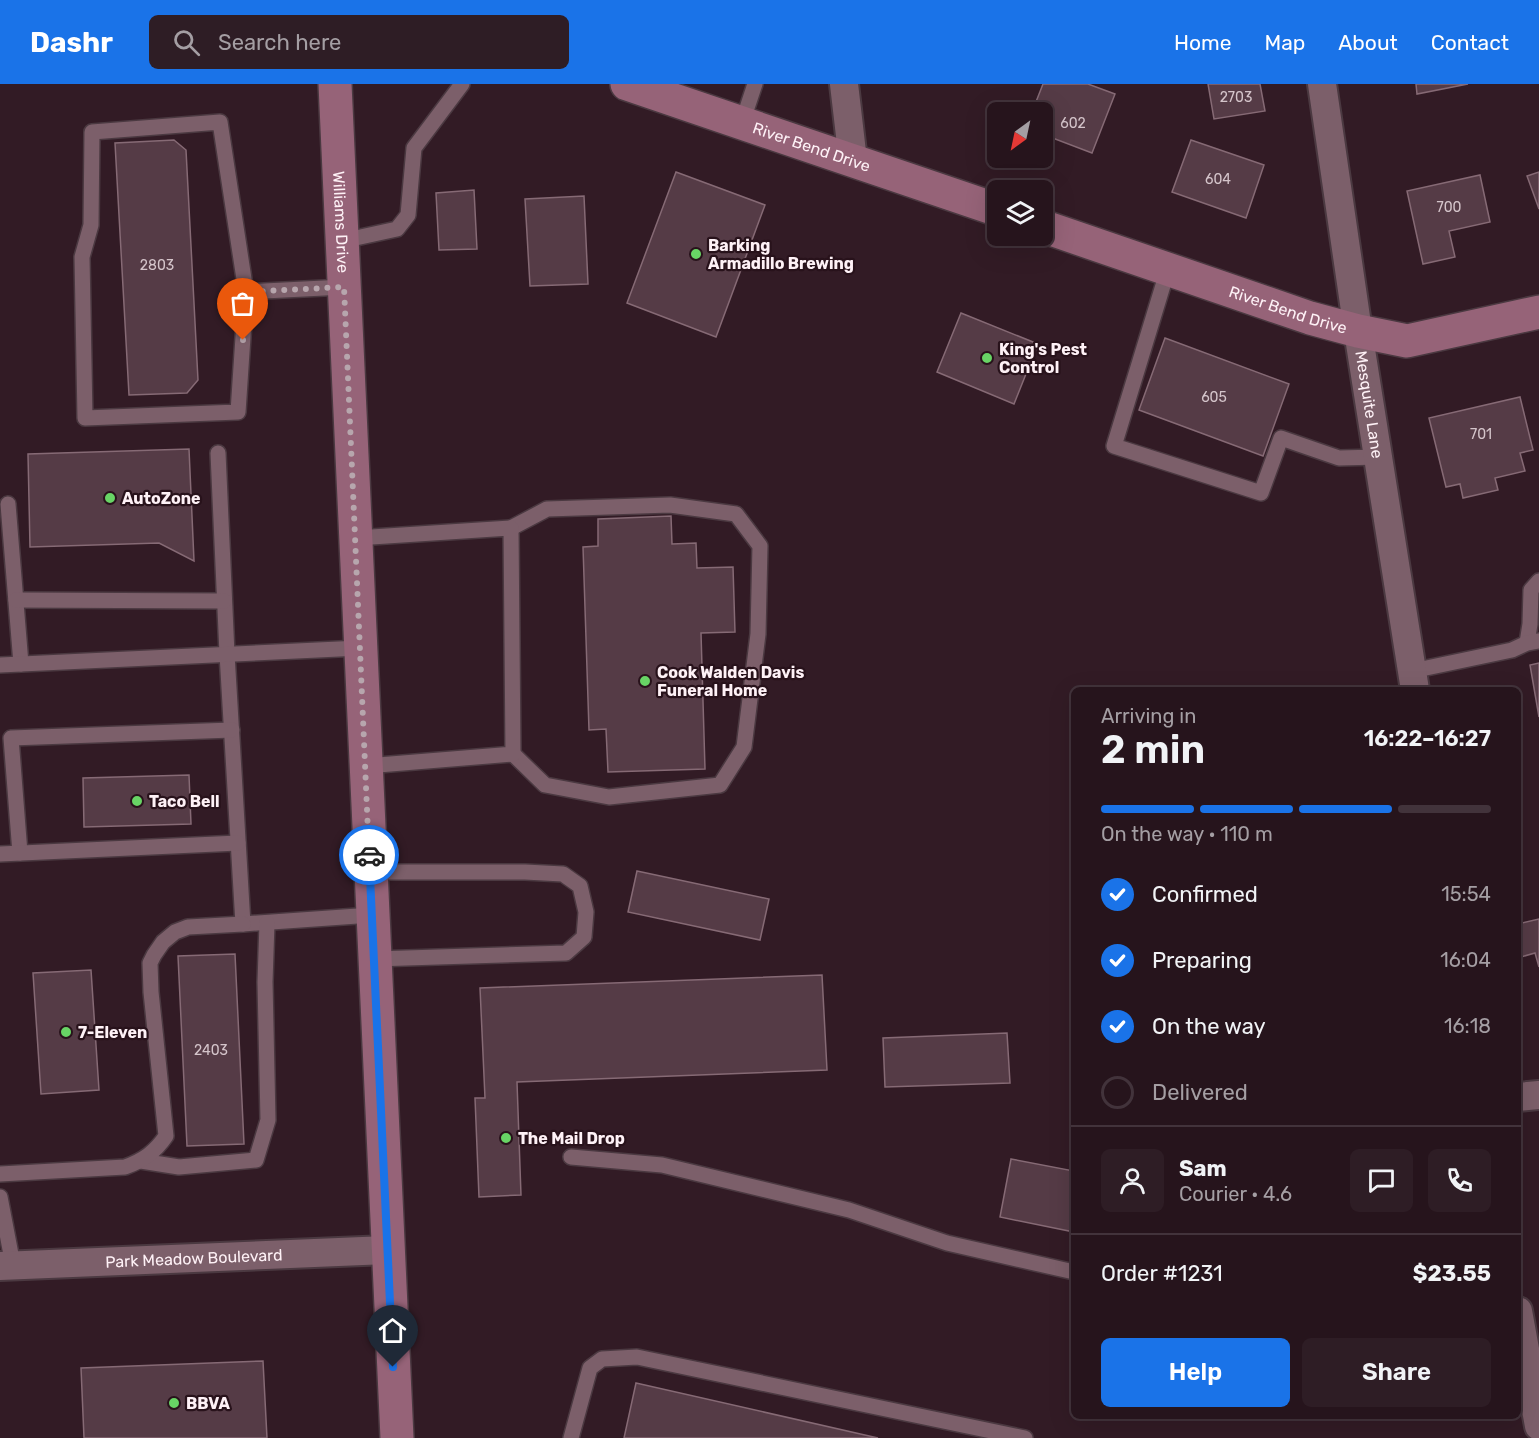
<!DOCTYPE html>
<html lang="en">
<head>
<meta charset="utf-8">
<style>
  :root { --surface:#26141c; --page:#2e1d25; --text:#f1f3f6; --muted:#a49ea3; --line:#42333b; --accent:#1a73e8 }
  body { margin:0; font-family:Rubik,sans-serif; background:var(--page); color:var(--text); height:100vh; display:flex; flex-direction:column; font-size:22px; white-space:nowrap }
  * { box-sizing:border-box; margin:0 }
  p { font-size:20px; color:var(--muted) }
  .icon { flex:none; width:33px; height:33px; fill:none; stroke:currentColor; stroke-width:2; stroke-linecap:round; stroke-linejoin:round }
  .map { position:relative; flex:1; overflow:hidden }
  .drawer { position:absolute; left:1071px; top:603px; width:450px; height:732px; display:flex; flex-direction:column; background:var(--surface); border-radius:9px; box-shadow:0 6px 24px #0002,0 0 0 2px var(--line) }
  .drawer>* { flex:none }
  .needle { width:39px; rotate:213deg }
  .tools { position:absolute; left:987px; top:18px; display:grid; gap:12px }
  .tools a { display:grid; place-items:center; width:66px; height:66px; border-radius:9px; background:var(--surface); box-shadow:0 6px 24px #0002,0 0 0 2px var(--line); font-size:30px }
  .pin { position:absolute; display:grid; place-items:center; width:51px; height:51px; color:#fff; margin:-62px -26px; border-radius:50% 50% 50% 0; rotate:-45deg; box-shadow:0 0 6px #0007 }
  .pin .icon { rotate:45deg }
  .courier { position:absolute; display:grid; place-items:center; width:60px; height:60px; margin:-30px; border:4px solid #1a73e8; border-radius:50%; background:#fff; color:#222; box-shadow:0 2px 8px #0007 }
  .head em { font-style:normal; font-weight:600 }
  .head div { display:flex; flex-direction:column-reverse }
  .head { display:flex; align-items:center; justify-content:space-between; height:102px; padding:0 30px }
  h1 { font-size:39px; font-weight:600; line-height:45px }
  .bar { display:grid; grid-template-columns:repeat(4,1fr); gap:9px 6px; align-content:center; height:72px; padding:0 30px }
  .bar i { height:8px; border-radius:4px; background:var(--line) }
  .bar .on { background:var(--accent) }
  .bar p { grid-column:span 4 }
  .line { display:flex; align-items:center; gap:15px; padding:0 30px; border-top:2px solid var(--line) }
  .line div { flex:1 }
  .round { display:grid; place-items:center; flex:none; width:63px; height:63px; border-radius:9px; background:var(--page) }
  ol { padding:0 30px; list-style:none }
  li { display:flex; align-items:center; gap:18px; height:66px }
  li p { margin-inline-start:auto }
  li .icon { padding:6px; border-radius:50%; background:var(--accent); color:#fff; stroke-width:4 }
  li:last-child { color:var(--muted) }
  li i { width:33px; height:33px; border:3px solid var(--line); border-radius:50% }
  .action { display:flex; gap:12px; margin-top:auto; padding:12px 30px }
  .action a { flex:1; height:69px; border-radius:9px; background:var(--accent); color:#fff; font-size:24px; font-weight:600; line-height:69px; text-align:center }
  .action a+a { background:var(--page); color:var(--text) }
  header { display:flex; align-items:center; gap:36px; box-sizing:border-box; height:84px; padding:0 30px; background:var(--accent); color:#fff }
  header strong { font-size:28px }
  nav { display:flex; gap:33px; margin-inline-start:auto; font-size:21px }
  .search { width:420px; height:54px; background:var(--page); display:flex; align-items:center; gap:15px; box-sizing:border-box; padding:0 21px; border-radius:9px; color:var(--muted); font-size:22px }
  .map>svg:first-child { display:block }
  .building { fill:#553b46; stroke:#866a75; stroke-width:1.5 }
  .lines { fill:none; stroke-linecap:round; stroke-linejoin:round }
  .lane-casing { stroke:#4b3941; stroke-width:18 }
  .street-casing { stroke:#4b3941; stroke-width:32 }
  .secondary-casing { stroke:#4b3941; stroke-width:36 }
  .lane { stroke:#7c5f6a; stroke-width:15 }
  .street { stroke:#7c5f6a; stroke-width:28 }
  .secondary { stroke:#966378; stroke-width:33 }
  .done { stroke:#b7a6ad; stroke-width:6; stroke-dasharray:0 10.8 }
  .route { stroke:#1a73e8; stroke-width:8 }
  .poi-dot { fill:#68d465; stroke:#28121b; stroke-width:2 }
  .labels { text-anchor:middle; stroke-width:4.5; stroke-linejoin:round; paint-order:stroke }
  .number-label { font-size:14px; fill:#d4c4ca }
  .street-label { font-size:16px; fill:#fef1f6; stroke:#28121b }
  .poi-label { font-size:16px; font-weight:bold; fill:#fef1f6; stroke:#28121b; text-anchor:start }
</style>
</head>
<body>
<header>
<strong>Dashr</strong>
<div class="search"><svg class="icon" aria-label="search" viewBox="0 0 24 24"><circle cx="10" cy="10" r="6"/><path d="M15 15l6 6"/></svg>Search here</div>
<nav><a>Home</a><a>Map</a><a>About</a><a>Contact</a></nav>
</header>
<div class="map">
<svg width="1539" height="1354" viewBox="0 0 1539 1354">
  <rect width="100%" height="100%" fill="#321b25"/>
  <g class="building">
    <polygon points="1043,0 1088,0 1115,10 1092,69 1042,50 1042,28 1032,28"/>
    <polygon points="1208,0 1260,0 1265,27 1214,35"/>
    <polygon points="1416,0 1468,0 1417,10"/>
    <polygon points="174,56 186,66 198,296 187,309 129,311 115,59"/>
    <polygon points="1191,56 1264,81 1246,134 1172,108"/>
    <polygon points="676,88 765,121 716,253 627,219"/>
    <polygon points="1539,88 1539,125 1527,92"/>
    <polygon points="1480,91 1490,138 1449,147 1455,173 1423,180 1407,107"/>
    <polygon points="474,106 477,165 439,166 436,109"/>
    <polygon points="584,112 588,200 530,202 525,115"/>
    <polygon points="961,229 1038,260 1014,320 937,288"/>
    <polygon points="1165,254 1289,300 1263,372 1139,326"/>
    <polygon points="1520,313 1533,366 1520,369 1525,387 1495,394 1498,406 1463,414 1460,400 1446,403 1429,334"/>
    <polygon points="189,365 194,477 159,459 30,463 28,370"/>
    <polygon points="671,432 672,460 696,459 697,484 733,483 735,548 701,549 705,685 608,688 606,645 589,646 583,463 598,462 598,435"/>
    <polygon points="1539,579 1539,633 1530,581"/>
    <polygon points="189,691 191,740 84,743 83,694"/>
    <polygon points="637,787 769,815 760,856 628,828"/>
    <polygon points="1539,835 1539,883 1535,869 1521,873 1518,862 1518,840"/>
    <polygon points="235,870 244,1060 187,1062 178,872"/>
    <polygon points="91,886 99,1006 41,1010 33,889"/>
    <polygon points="822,891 827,986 517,998 521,1111 479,1113 475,1014 485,1014 480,904"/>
    <polygon points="1007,949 1010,999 885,1003 883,954"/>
    <polygon points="1011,1075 1074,1087 1074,1148 1000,1133"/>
    <polygon points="263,1277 267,1354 84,1354 81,1284"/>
    <polygon points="636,1299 878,1354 624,1354"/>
  </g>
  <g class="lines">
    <defs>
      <g id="lane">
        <polyline points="742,39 755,0"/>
        <polyline points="342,157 397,145 408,131 414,64 462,0"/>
        <polyline points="1168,185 1114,362 1261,409 1281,354 1339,374 1378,373"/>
        <polyline points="246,208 220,38 92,48 91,141 82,173 85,334 238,328 246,208 344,203"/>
        <polyline points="218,369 227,570 243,840 372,831"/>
        <polyline points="8,420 21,580"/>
        <polyline points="511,444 547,425 670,421 736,430 760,462 758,550 744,663 720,701 609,713 545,701 513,670"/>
        <polyline points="356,454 511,444 513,670 366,682"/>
        <polyline points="16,516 224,517"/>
        <polyline points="1527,559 1530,540 1531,506 1539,497"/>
        <polyline points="0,581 360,564"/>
        <polyline points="1412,587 1512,566 1527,559 1539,557"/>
        <polyline points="20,769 11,654 232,646"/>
        <polyline points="0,770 238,759"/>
        <polyline points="370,788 525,788 563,790 580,802 586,828 584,853 566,869 374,875"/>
        <polyline points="571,1073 662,1081 849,1126 947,1159 1074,1188"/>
        <polyline points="141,1077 179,1083 256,1076 268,1036 265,898 267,839"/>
        <path d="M0 1090 125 1083C144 1076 155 1068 166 1052L151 908 150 879 154 871 163 858 175 848 188 843 243 840"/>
        <polyline points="0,1113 13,1181"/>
        <polyline points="571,1354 590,1284 602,1275 637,1273 1025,1354"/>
      </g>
      <g id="street">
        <polyline points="844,0 853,77"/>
        <path id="s1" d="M1322 0 1358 247 1415 606"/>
        <polyline points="1518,1013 1539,1011"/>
        <path id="s2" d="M0 1182 387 1166"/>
        <polyline points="1518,1227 1539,1342"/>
      </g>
      <g id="secondary">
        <path id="s3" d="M335 0 397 1354"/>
        <path id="s4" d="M627 0 998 126"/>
        <path id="s5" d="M1042 142 1310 234 1358 247 1407 257 1539 228"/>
      </g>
    </defs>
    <use href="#lane" class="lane-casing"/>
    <use href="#street" class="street-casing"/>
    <use href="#secondary" class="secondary-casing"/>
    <use href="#lane" class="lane"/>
    <use href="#street" class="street"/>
    <use href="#secondary" class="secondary"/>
  </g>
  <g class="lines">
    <polyline class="done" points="243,256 246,208 344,203 369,771"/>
    <polyline class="route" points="369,771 393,1283"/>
  </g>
  <g class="poi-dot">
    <circle cx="696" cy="170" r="6"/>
    <circle cx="987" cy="274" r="6"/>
    <circle cx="110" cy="414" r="6"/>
    <circle cx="645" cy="597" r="6"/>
    <circle cx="137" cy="717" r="6"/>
    <circle cx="66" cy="948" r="6"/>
    <circle cx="506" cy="1054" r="6"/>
    <circle cx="174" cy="1319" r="6"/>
  </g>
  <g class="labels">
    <g class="number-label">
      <text x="1236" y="18">2703</text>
      <text x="1073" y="44">602</text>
      <text x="1218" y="100">604</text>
      <text x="1449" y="128">700</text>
      <text x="157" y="186">2803</text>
      <text x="1214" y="318">605</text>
      <text x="1481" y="355">701</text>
      <text x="211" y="971">2403</text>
    </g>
    <g class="street-label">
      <text dy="6" stroke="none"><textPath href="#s4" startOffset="195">River Bend Drive</textPath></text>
      <text dy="6" stroke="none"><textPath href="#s3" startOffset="138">Williams Drive</textPath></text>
      <text dy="6" stroke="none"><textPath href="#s5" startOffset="260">River Bend Drive</textPath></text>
      <text dy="6" stroke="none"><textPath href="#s1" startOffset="324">Mesquite Lane</textPath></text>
      <text dy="6" stroke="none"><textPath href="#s2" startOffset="194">Park Meadow Boulevard</textPath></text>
    </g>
    <g class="poi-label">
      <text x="708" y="167">Barking<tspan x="708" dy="18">Armadillo Brewing</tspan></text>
      <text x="999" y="271">King's Pest<tspan x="999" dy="18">Control</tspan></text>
      <text x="122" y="420">AutoZone</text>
      <text x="657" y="594">Cook Walden Davis<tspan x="657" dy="18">Funeral Home</tspan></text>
      <text x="149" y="723">Taco Bell</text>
      <text x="78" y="954">7-Eleven</text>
      <text x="518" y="1060">The Mail Drop</text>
      <text x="186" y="1325">BBVA</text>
    </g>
  </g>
</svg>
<div class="tools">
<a><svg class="needle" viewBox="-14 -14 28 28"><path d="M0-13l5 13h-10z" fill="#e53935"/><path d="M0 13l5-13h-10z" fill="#a49ea3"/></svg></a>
<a><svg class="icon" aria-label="layers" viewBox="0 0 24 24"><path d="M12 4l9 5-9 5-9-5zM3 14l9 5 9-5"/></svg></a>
</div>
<div class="pin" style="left:243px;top:256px;background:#ea580c"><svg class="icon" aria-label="bag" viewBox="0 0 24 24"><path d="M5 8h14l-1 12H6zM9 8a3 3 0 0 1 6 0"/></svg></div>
<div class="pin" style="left:393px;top:1283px;background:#1f2937"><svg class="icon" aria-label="home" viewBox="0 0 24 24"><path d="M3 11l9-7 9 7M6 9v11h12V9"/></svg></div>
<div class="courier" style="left:369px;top:771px"><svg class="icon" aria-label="car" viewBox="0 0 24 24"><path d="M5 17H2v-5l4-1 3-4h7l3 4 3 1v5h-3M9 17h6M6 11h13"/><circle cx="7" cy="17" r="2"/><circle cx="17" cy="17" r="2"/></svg></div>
<section class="drawer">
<div class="head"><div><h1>2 min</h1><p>Arriving in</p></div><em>16:22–16:27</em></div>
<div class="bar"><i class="on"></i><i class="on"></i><i class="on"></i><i></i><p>On the way · 110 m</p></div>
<ol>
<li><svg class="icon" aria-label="check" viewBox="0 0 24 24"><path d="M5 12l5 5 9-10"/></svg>Confirmed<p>15:54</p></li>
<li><svg class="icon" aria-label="check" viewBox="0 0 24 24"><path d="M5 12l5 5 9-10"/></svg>Preparing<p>16:04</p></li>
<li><svg class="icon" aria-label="check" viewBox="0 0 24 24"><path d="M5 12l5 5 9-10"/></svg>On the way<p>16:18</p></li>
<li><i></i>Delivered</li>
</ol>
<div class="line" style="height:108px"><a class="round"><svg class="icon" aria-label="person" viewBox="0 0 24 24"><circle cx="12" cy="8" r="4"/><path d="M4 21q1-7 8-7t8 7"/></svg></a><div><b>Sam</b><p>Courier · 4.6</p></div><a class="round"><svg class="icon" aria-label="chat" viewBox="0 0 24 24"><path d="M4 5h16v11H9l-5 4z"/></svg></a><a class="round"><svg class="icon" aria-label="phone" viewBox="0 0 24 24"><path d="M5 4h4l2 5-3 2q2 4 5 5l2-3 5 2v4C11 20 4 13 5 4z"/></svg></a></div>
<div class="line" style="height:78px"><div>Order #1231</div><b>$23.55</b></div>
<div class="action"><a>Help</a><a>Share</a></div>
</section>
</div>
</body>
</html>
